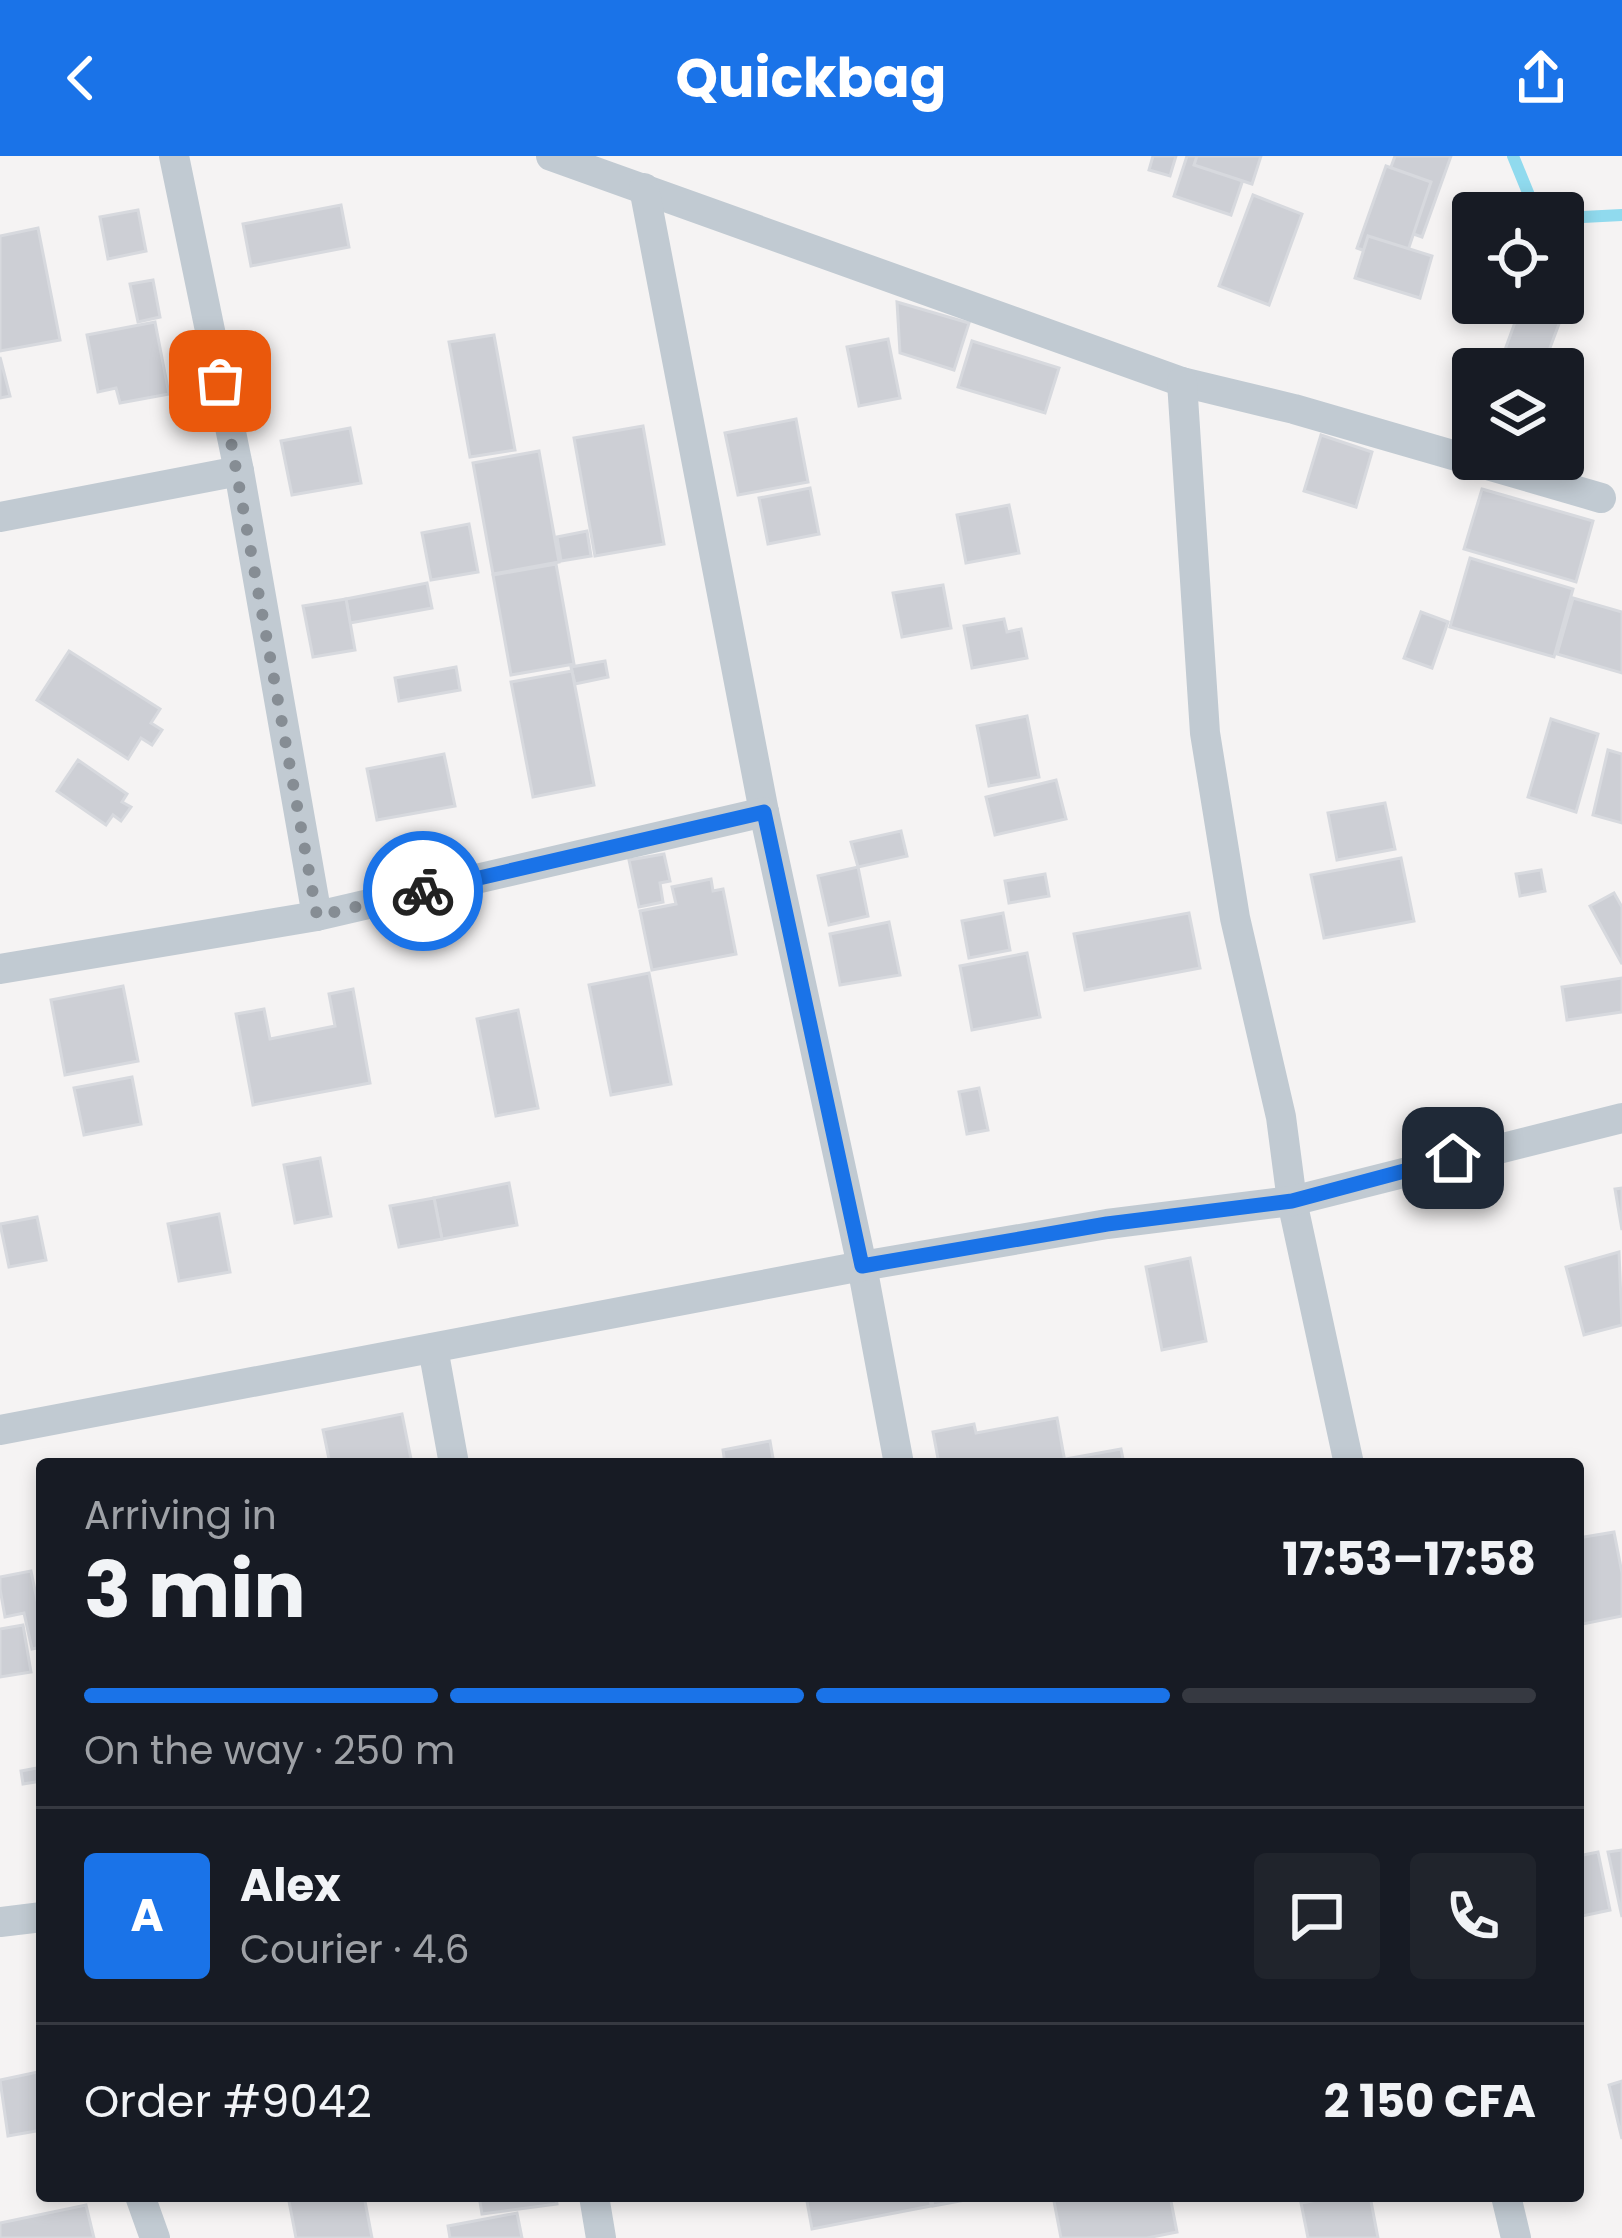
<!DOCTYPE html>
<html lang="en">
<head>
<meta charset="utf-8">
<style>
  :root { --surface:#171b24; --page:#20242c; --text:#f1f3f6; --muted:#9ea1a6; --line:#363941; --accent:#1a73e8 }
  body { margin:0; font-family:Poppins,sans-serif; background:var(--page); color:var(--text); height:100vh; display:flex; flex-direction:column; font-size:45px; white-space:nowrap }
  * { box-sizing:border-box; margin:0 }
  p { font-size:39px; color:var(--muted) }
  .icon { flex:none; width:66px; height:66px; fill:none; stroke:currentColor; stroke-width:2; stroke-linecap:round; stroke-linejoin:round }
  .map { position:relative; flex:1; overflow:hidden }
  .drawer { position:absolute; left:36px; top:1302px; width:1548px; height:744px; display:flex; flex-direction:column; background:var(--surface); border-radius:12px; box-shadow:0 6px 18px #0003 }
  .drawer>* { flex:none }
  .fabs { position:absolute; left:1452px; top:36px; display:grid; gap:24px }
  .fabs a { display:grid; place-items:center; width:132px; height:132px; border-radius:12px; background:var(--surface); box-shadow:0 6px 18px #0003; font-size:60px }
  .pin { position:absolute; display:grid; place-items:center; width:102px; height:102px; color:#fff; margin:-51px; border-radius:24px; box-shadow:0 6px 18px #0006 }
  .courier { position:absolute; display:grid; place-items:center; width:120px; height:120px; margin:-60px; border:9px solid #1a73e8; border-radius:50%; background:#fff; color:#222; box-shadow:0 3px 15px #0007 }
  .overview em { font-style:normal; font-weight:700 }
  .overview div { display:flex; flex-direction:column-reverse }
  .overview { display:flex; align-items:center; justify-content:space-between; height:204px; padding:0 48px }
  h1 { font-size:78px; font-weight:700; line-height:90px }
  .bar { display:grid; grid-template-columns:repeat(4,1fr); gap:18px 12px; align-content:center; height:144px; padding:0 48px }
  .bar i { height:15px; border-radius:9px; background:var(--line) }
  .bar .on { background:var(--accent) }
  .bar p { grid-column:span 4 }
  .line { display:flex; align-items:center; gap:30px; padding:0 48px; border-top:3px solid var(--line) }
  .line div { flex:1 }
  .round { display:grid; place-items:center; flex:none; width:126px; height:126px; border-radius:12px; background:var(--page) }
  header { display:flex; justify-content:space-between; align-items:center; height:156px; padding:0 48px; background:var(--accent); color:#fff; font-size:54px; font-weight:700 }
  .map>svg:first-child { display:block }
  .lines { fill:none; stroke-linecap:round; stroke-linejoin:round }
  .stream { stroke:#90daee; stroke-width:12 }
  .building { fill:#cdcfd5; stroke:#d7d9de; stroke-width:3 }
  .street { stroke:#c1cad2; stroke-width:30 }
  .done { stroke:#868d94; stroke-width:12; stroke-dasharray:0 21.6 }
  .route { stroke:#1a73e8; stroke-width:15 }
</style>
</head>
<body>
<header><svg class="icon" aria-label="back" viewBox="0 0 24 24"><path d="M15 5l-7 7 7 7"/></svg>Quickbag<svg class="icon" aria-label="share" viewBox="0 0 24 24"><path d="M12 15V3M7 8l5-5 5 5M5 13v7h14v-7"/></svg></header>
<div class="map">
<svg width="1622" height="2082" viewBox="0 0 1622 2082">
  <rect width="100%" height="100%" fill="#f5f3f3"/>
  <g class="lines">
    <g class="stream">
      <polyline points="1513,0 1531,44 1554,57"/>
      <polyline points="1563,62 1622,59"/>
    </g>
  </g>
  <g class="building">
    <polygon points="1153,0 1176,0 1170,20 1149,14"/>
    <polygon points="1187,0 1251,0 1231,59 1174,40"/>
    <polygon points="1197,0 1261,0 1252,28 1194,9"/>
    <polygon points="1395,0 1451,0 1422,81 1372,63"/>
    <polygon points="1386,10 1431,26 1403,109 1357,92"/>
    <polygon points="1253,39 1302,58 1269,149 1219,130"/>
    <polygon points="341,49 349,91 251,110 243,68"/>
    <polygon points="138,54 146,95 108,103 100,61"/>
    <polygon points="38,72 60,184 0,195 0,80"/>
    <polygon points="1368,80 1432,100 1420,142 1355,122"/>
    <polygon points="153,124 160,161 138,166 130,128"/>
    <polygon points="897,146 969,167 954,214 900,197"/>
    <polygon points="1522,147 1562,160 1542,213 1498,213"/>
    <polygon points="155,166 169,238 120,247 116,232 98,236 87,179"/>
    <polygon points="494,179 515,294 470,301 449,186"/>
    <polygon points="888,183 900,242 859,250 847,191"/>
    <polygon points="972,185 1059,212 1045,257 958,231"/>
    <polygon points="0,201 10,240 0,242"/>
    <polygon points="796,263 808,326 738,339 725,277"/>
    <polygon points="643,270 664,388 595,400 574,282"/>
    <polygon points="350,272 361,327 292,339 281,285"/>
    <polygon points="1321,279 1372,296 1356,351 1304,335"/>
    <polygon points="539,295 559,406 493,418 473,307"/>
    <polygon points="810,332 819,378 768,388 759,342"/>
    <polygon points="1482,333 1593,365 1576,426 1464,393"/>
    <polygon points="1009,349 1019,397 966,407 957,359"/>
    <polygon points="469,368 478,416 431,424 422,377"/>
    <polygon points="587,375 591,400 561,405 557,381"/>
    <polygon points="1470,402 1573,433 1554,501 1450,471"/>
    <polygon points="556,408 574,508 511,519 493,419"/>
    <polygon points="427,427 432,452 350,467 346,443"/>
    <polygon points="943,429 951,472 902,481 893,437"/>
    <polygon points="1573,442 1622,456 1622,517 1557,498"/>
    <polygon points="346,443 355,494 313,501 303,450"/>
    <polygon points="1421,456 1448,466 1432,512 1404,502"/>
    <polygon points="1004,463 1007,476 1021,473 1027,502 972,512 964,470"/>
    <polygon points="69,495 160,553 151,567 162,574 152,589 141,582 128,603 37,544"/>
    <polygon points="605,505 608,521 575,528 571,511"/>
    <polygon points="456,511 460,534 399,545 395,522"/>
    <polygon points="572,515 594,629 533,641 511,526"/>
    <polygon points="1027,560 1039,621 989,630 977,570"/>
    <polygon points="1551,563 1598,578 1576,656 1528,641"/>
    <polygon points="1608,594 1622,598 1622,667 1593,659"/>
    <polygon points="444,598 455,650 377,664 367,613"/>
    <polygon points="78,604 127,638 122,646 131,651 121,665 113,659 106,669 57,635"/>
    <polygon points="1056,624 1066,663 995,679 986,641"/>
    <polygon points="1385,647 1395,693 1337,704 1328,657"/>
    <polygon points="901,675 907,700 858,711 851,686"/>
    <polygon points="664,698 670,725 660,727 663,746 639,751 629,704"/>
    <polygon points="1401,702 1414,765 1324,782 1311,719"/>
    <polygon points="858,711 868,760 829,769 818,720"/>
    <polygon points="1541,714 1545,735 1520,740 1516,718"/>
    <polygon points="1045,718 1049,740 1009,747 1005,725"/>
    <polygon points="711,723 713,735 723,733 736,798 652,814 640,755 676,748 672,731"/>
    <polygon points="1614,737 1622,751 1622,808 1590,750"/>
    <polygon points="1003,757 1010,794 969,802 962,765"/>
    <polygon points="1189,757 1200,812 1085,834 1074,778"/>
    <polygon points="889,766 900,819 840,829 830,778"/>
    <polygon points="1027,797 1040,861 972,874 960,810"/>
    <polygon points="649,817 671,928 611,939 589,829"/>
    <polygon points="1622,822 1622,856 1567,864 1562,831"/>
    <polygon points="123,830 138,905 65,919 51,844"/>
    <polygon points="353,833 370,927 253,949 236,858 264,853 270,883 335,870 329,838"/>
    <polygon points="518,854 538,952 496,960 477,863"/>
    <polygon points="132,921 141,968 84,979 74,932"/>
    <polygon points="979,932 988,974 967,978 959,936"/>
    <polygon points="320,1002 331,1060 295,1067 284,1009"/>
    <polygon points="509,1027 517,1069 442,1083 434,1042"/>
    <polygon points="1622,1032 1622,1074 1615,1033"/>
    <polygon points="434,1042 442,1083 399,1091 390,1050"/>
    <polygon points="219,1058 230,1116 179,1125 168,1068"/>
    <polygon points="37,1061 46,1104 9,1111 0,1068"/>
    <polygon points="1619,1096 1622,1169 1584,1179 1566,1111"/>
    <polygon points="1190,1102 1206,1185 1162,1194 1146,1111"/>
    <polygon points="402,1258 412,1308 330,1308 323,1274"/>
    <polygon points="1057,1262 1065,1306 939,1308 933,1276 974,1268 976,1277"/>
    <polygon points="770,1285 774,1308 725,1308 723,1294"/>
    <polygon points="1121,1293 1124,1308 1067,1308 1066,1303"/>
    <polygon points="1614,1376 1622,1417 1622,1460 1578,1469 1578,1382"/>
    <polygon points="31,1415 42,1468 42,1491 32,1493 24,1457 5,1461 0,1433 0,1421"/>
    <polygon points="23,1469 31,1516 0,1521 0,1473"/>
    <polygon points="42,1611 42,1625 23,1628 21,1615"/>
    <polygon points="1622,1694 1622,1761 1608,1696"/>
    <polygon points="1598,1696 1610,1754 1578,1761 1578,1700"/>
    <polygon points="42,1915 42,1974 8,1980 0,1924"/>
    <polygon points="1622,1925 1622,1983 1609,1929"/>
    <polygon points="288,2040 364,2040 372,2082 296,2082"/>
    <polygon points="479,2040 556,2040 557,2048 482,2058"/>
    <polygon points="806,2040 930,2040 931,2050 812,2073"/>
    <polygon points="931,2040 987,2040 933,2050"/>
    <polygon points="1053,2040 1170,2040 1177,2076 1147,2082 1061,2082"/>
    <polygon points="1340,2040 1370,2040 1378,2082 1308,2082 1301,2047"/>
    <polygon points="86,2049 94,2082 0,2082 0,2067"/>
    <polygon points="517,2057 522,2082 450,2082 448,2070"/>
  </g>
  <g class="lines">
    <g class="street">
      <polyline points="174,0 239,315 317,760"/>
      <polyline points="551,0 1182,226 1294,253 1601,342"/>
      <polyline points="644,32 764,656 862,1110 899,1308"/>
      <polyline points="1182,226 1205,577 1235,762 1281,961 1292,1045 1349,1308"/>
      <polyline points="0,361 239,315"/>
      <polyline points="0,813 317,760 764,656"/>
      <polyline points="433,1192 454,1308"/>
      <polyline points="0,1274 862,1110 1107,1068 1292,1045 1622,962"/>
      <polyline points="0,1766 42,1761"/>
      <polyline points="140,2040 155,2082"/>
      <polyline points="594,2040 601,2082"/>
      <polyline points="1506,2040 1516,2082"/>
    </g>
  </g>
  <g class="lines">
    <polyline class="done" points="220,225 317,760 423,735"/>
    <polyline class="route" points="423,735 764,656 862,1110 1107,1068 1292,1045 1453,1002"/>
  </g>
</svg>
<div class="fabs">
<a><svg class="icon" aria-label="locate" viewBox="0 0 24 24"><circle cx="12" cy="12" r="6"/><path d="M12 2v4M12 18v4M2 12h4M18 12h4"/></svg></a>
<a><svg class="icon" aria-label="layers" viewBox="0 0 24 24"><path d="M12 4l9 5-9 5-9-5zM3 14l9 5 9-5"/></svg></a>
</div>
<div class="pin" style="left:220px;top:225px;background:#ea580c"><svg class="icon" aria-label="bag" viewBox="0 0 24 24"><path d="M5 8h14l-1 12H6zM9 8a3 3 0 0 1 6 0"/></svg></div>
<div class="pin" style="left:1453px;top:1002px;background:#1f2937"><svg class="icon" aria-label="home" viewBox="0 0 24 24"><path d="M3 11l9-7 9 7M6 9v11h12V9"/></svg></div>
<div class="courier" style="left:423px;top:735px"><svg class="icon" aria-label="bike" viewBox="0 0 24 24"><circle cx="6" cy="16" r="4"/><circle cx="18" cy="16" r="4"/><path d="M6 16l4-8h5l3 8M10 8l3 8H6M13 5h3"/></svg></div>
<section class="drawer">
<div class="overview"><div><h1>3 min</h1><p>Arriving in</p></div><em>17:53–17:58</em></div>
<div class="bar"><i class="on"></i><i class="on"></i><i class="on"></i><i></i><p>On the way · 250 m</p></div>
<div class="line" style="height:216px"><b class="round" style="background:var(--accent);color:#fff">A</b><div><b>Alex</b><p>Courier · 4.6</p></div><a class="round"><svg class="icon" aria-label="chat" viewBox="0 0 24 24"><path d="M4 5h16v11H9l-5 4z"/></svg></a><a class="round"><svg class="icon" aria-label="phone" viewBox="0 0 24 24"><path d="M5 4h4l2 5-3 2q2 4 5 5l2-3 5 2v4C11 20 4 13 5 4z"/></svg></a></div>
<div class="line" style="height:156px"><div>Order #9042</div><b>2 150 CFA</b></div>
</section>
</div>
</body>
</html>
